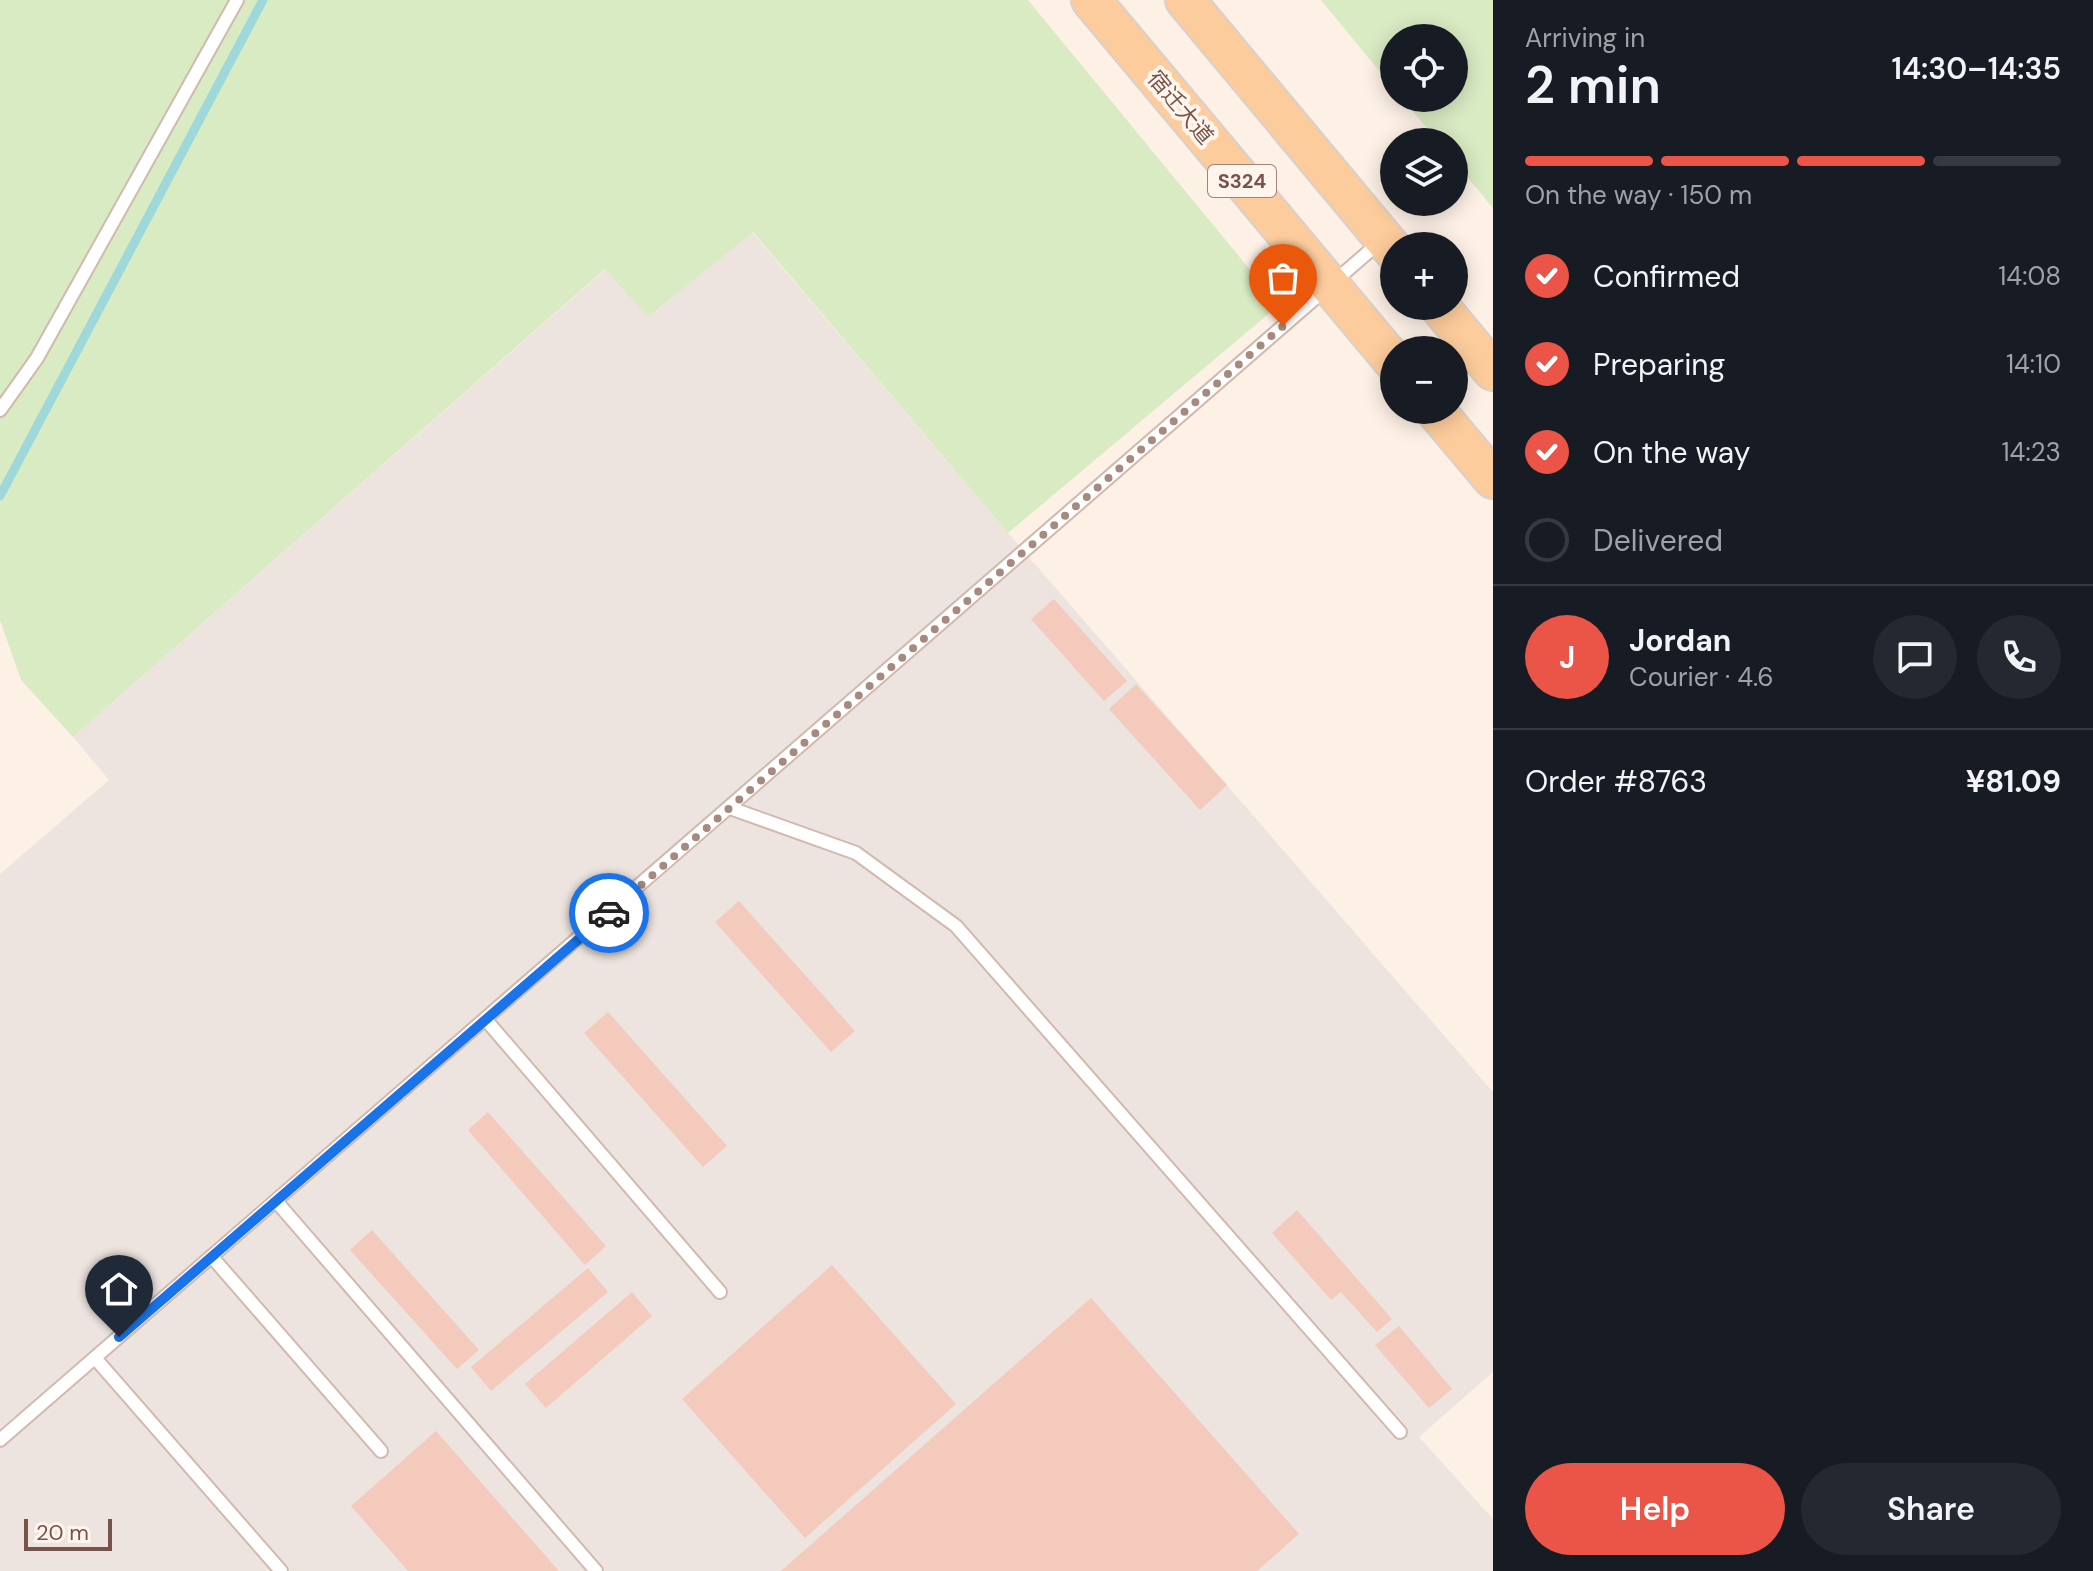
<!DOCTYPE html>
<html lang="en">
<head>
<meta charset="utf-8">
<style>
  :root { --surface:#171b24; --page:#242831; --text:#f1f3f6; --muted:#9ea1a6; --line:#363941; --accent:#eb5547 }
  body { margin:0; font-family:"DM Sans","Noto Sans SC",sans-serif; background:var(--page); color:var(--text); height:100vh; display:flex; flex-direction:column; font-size:30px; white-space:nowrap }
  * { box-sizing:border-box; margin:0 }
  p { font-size:26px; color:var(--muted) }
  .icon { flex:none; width:44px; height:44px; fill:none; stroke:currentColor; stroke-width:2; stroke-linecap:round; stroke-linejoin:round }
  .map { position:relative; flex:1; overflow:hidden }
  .panel { display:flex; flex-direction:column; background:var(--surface); width:600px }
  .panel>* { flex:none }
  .buttons { position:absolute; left:1380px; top:24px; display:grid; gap:16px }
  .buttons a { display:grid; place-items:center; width:88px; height:88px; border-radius:50%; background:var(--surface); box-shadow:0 4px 20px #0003; font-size:40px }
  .scale { position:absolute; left:24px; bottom:20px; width:88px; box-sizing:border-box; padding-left:8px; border:4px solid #775349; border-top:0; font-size:22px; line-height:28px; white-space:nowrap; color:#775349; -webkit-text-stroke:6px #fff5ec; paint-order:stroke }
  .pin { position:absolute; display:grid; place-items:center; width:68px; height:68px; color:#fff; margin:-82px -34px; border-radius:50% 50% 50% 0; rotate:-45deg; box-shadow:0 0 8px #0007 }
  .pin .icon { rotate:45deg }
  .courier { position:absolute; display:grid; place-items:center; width:80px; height:80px; margin:-40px; border:6px solid #1a73e8; border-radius:50%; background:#fff; color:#222; box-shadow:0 2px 10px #0007 }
  .headline em { font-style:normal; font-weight:600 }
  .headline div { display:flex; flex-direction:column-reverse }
  .headline { display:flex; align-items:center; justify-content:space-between; height:136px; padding:0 32px }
  h1 { font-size:52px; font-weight:600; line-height:60px }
  .bar { display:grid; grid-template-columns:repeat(4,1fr); gap:12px 8px; align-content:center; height:96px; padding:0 32px }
  .bar i { height:10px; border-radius:6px; background:var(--line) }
  .bar .active { background:var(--accent) }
  .bar p { grid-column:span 4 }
  .line { display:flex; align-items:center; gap:20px; padding:0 32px; border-top:2px solid var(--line) }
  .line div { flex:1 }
  .round { display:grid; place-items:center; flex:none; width:84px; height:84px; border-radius:42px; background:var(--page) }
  ol { padding:0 32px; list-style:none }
  li { display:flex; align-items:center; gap:24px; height:88px }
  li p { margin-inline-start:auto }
  li .icon { padding:8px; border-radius:50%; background:var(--accent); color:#fff; stroke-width:4 }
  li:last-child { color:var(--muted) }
  li i { width:44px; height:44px; border:4px solid var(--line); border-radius:50% }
  .action { display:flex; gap:16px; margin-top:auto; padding:16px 32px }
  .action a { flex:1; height:92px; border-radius:48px; background:var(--accent); color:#fff; font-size:32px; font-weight:600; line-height:92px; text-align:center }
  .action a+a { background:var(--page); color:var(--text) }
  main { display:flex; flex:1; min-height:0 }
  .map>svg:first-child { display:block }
  .industrial { fill:#ede4df }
  .green { fill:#d9ebc3 }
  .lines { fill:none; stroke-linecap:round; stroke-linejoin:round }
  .stream { stroke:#9fd8da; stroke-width:9 }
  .building { fill:#f3cabc }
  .lane-casing { stroke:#d1b9ad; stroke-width:16 }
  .primary-casing { stroke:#d9cfcc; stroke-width:42 }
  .lane { stroke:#fff; stroke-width:12 }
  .primary { stroke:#fdcc9c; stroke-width:38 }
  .done { stroke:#a68a80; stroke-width:8; stroke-dasharray:0 14.4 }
  .route { stroke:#1a73e8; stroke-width:10 }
  .labels { text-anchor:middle; stroke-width:8; stroke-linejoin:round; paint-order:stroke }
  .shield { fill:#fff5ec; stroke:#a0847a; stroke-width:2 }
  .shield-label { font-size:20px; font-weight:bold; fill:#775349 }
  .street-label { font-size:22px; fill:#775349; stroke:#fff5ec }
</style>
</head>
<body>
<main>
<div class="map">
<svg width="1493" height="1571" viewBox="0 0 1493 1571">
  <rect width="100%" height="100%" fill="#fdf0e5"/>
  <polygon class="industrial" points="752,232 1008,533 1493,1092 1493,1372 1419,1437 1493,1519 1493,1571 0,1571 0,874 109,780 73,737 606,269 648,317"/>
  <g class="green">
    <polygon points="0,0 1028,0 1279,305 1008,533 753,232 648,317 605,269 73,737 21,680 0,620"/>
    <polygon points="1321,0 1493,0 1493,208 1454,161 1454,142 1438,142 1402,98 1454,98 1454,38 1394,38 1394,89"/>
  </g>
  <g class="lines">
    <polyline class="stream" points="0,496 263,0"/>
  </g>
  <g class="building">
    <polygon points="1054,599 1127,681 1104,701 1031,619"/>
    <polygon points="1136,684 1227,785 1200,810 1109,709"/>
    <polygon points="739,901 855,1031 831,1052 715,922"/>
    <polygon points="608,1012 727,1146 703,1167 584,1033"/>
    <polygon points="488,1112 606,1246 585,1265 468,1130"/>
    <polygon points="1297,1210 1392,1319 1377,1332 1341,1292 1331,1300 1272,1233"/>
    <polygon points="372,1230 479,1350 457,1369 350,1250"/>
    <polygon points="832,1265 956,1404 805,1538 682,1399"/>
    <polygon points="588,1268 608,1292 491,1391 471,1367"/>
    <polygon points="632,1292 652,1316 546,1408 525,1384"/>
    <polygon points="1091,1298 1299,1534 1257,1571 781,1571"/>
    <polygon points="1399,1326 1452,1389 1429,1408 1375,1345"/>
    <polygon points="436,1431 559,1571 408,1571 351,1506"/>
  </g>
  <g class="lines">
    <defs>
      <g id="lane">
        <polyline points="0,410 37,358 237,0"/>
        <polyline points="730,808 856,853 956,926 1400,1432"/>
        <polyline points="486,1020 720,1292"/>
        <polyline points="276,1201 596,1571"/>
        <polyline points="212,1257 381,1451"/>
        <polyline points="95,1358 281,1571"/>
        <polyline points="0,1440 1381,241"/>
      </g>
      <g id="primary">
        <polyline points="1091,0 1394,362"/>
        <polyline points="1185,0 1394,251"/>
        <polyline points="1439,306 1493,371"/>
        <polyline points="1435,410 1493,479"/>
      </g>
    </defs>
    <use href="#lane" class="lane-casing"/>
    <use href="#primary" class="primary-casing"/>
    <use href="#lane" class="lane"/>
    <use href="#primary" class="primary"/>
  </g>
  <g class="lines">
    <polyline class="done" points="609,913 1283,326"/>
    <polyline class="route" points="119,1337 609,913"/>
  </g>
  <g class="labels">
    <rect class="shield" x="1208" y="165" width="68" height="32" rx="6"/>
    <g class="shield-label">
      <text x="1242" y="188">S324</text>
    </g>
    <g class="street-label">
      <text transform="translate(1181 107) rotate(50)" y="8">宿迁大道</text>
    </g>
  </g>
</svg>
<div class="buttons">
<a><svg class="icon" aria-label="locate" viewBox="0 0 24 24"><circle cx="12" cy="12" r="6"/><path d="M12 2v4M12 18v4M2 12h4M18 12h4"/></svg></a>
<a><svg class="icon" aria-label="layers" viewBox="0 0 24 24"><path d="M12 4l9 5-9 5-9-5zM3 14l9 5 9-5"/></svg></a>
<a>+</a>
<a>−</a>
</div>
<div class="scale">20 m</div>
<div class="pin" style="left:1283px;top:326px;background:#ea580c"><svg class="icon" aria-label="bag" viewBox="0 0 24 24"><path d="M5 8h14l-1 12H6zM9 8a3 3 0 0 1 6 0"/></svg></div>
<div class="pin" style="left:119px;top:1337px;background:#1f2937"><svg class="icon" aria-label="home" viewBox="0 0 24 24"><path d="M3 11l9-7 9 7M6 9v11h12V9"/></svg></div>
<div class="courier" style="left:609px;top:913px"><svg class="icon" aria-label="car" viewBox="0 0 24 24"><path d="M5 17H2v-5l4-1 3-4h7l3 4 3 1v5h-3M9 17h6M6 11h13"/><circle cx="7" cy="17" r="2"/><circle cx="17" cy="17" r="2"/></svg></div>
</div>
<section class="panel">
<div class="headline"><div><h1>2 min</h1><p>Arriving in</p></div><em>14:30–14:35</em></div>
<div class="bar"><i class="active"></i><i class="active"></i><i class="active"></i><i></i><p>On the way · 150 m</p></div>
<ol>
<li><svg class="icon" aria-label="check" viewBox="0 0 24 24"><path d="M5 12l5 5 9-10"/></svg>Confirmed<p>14:08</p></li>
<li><svg class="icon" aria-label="check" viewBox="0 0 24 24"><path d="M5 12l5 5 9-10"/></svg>Preparing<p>14:10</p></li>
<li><svg class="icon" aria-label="check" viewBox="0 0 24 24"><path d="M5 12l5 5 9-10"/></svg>On the way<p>14:23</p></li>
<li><i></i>Delivered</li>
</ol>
<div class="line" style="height:144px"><b class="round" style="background:var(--accent);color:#fff">J</b><div><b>Jordan</b><p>Courier · 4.6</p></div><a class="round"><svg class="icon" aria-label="chat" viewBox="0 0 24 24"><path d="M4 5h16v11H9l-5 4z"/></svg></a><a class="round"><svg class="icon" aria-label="phone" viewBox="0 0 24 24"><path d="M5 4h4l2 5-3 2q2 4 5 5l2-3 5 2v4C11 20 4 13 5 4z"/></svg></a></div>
<div class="line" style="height:104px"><div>Order #8763</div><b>¥81.09</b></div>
<div class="action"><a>Help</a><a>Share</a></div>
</section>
</main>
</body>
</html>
